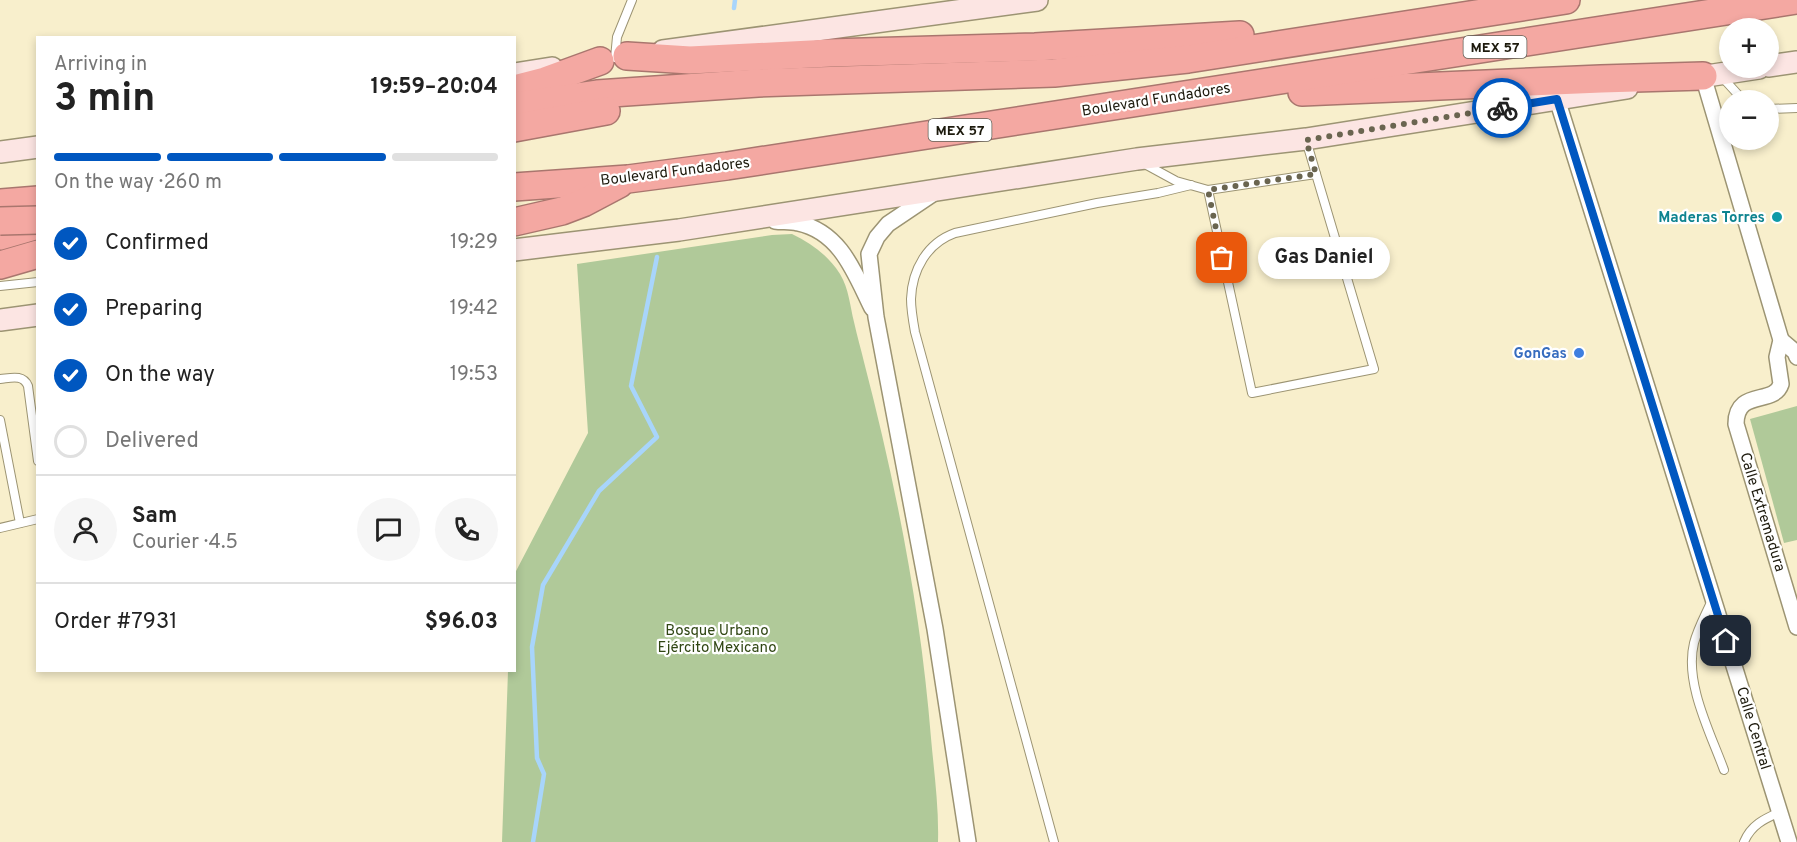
<!DOCTYPE html>
<html lang="en">
<head>
<meta charset="utf-8">
<style>
  :root { --surface:#fff; --page:#f6f6f6; --text:#222; --muted:#767676; --line:#e0e0e0; --accent:#0057c0 }
  body { margin:0; font-family:Overpass,sans-serif; background:var(--page); color:var(--text); height:100vh; display:flex; flex-direction:column; font-size:22px; white-space:nowrap }
  * { box-sizing:border-box; margin:0 }
  p { font-size:20px; color:var(--muted) }
  .icon { flex:none; width:33px; height:33px; fill:none; stroke:currentColor; stroke-width:2; stroke-linecap:round; stroke-linejoin:round }
  .map { position:relative; flex:1; overflow:hidden }
  .drawer { position:absolute; left:36px; top:36px; width:480px; height:636px; display:flex; flex-direction:column; background:var(--surface); border-radius:0px; box-shadow:0 3px 9px #0003 }
  .drawer>* { flex:none }
  .buttons { position:absolute; left:1719px; top:18px; display:grid; gap:12px }
  .buttons a { display:grid; place-items:center; width:60px; height:60px; border-radius:50%; background:var(--surface); box-shadow:0 3px 9px #0003; font-size:30px }
  .pin { position:absolute; display:grid; place-items:center; width:51px; height:51px; color:#fff; margin:-26px; border-radius:12px; box-shadow:0 3px 9px #0006 }
  .courier { position:absolute; display:grid; place-items:center; width:60px; height:60px; margin:-30px; border:4px solid #0057c0; border-radius:50%; background:#fff; color:#222; box-shadow:0 2px 8px #0007 }
  .bubble { position:absolute; height:42px; border-radius:21px; background:var(--surface); box-shadow:0 3px 9px #0003; font-size:20px; font-weight:700; line-height:42px; text-align:center }
  .overview em { font-style:normal; font-weight:700 }
  .overview div { display:flex; flex-direction:column-reverse }
  .overview { display:flex; align-items:center; justify-content:space-between; height:102px; padding:0 18px }
  h1 { font-size:39px; font-weight:700; line-height:45px }
  .bar { display:grid; grid-template-columns:repeat(4,1fr); gap:9px 6px; align-content:center; height:72px; padding:0 18px }
  .bar i { height:8px; border-radius:4px; background:var(--line) }
  .bar .selected { background:var(--accent) }
  .bar p { grid-column:span 4 }
  .line { display:flex; align-items:center; gap:15px; padding:0 18px; border-top:2px solid var(--line) }
  .line div { flex:1 }
  .round { display:grid; place-items:center; flex:none; width:63px; height:63px; border-radius:32px; background:var(--page) }
  ol { padding:0 18px; list-style:none }
  li { display:flex; align-items:center; gap:18px; height:66px }
  li p { margin-inline-start:auto }
  li .icon { padding:6px; border-radius:50%; background:var(--accent); color:#fff; stroke-width:4 }
  li:last-child { color:var(--muted) }
  li i { width:33px; height:33px; border:3px solid var(--line); border-radius:50% }
  .map>svg:first-child { display:block }
  .green { fill:#b0c999 }
  .lines { fill:none; stroke-linecap:round; stroke-linejoin:round }
  .stream { stroke:#a8d5fb; stroke-width:4.5 }
  .lane-casing { stroke:#9c9473; stroke-width:10 }
  .street-casing { stroke:#9c9473; stroke-width:18 }
  .secondary-casing { stroke:#9c9473; stroke-width:24 }
  .highway-casing { stroke:#a9766e; stroke-width:30 }
  .lane { stroke:#fff; stroke-width:8 }
  .street { stroke:#fff; stroke-width:15 }
  .secondary { stroke:#fce5e3; stroke-width:21 }
  .highway { stroke:#f4a8a2; stroke-width:27 }
  .highway-bridge-casing { stroke:#a9766e; stroke-width:30; stroke-linecap:butt }
  .highway-bridge { stroke:#f4a8a2; stroke-width:27 }
  .done { stroke:#6a6550; stroke-width:6; stroke-dasharray:0 10.8 }
  .route { stroke:#0057c0; stroke-width:8 }
  .culture-dot { fill:#0f9aa8; stroke:#fff; stroke-width:2 }
  .shop-dot { fill:#3f7fe0; stroke:#fff; stroke-width:2 }
  .labels { text-anchor:middle; stroke-width:4.5; stroke-linejoin:round; paint-order:stroke }
  .shield { fill:#fff; stroke:#615f56; stroke-width:1.5 }
  .shield-label { font-size:14px; font-weight:bold; fill:#1d1a0d }
  .street-label { font-size:15px; fill:#1d1a0d; stroke:#fff }
  .culture-label { font-size:15px; font-weight:bold; fill:#0d838f; stroke:#fff; text-anchor:end }
  .shop-label { font-size:15px; font-weight:bold; fill:#366cbe; stroke:#fff; text-anchor:end }
  .park-label { font-size:15px; fill:#304613; stroke:#fff }
</style>
</head>
<body>
<div class="map">
<svg width="1797" height="842" viewBox="0 0 1797 842">
  <rect width="100%" height="100%" fill="#f8efcc"/>
  <g class="green">
    <path d="M792 234C812 244 828 255 840 274 849 289 850 306 854 322 857 336 861 349 864 362 896 485 921 611 931 738 934 772 939 807 938 842H502L508 671 514 670 515 573 588 433 577 264 772 235Z"/>
    <polygon points="1797,406 1797,540 1784,543 1750,419"/>
  </g>
  <g class="lines">
    <g class="stream">
      <polyline points="734,8 735,0"/>
      <polyline points="533,842 544,774 537,758 532,647 543,585 599,491 657,437 631,386 657,257"/>
    </g>
    <defs>
      <g id="lane">
        <polyline points="615,58 617,37 632,0"/>
        <polyline points="1722,77 1743,100"/>
        <polyline points="1768,109 1797,108"/>
        <polyline points="1143,163 1176,181 1208,190 1316,174 1306,140"/>
        <polyline points="1208,190 1252,393 1374,369 1316,174"/>
        <polyline points="0,286 38,282"/>
        <path d="M0 379C11 378 23 374 28 386L38 461"/>
        <polyline points="0,420 20,523"/>
        <polyline points="0,528 38,519"/>
        <path d="M1712 600C1706 614 1698 628 1694 643 1684 683 1711 734 1724 770"/>
        <path d="M1054 842 915 332C913 321 911 310 911 299 912 270 927 243 955 233L1097 203 1158 193 1191 185"/>
        <path d="M1744 842C1751 825 1764 819 1780 812"/>
      </g>
      <g id="street">
        <path d="M1703 76 1781 340 1777 357 1781 384C1774 406 1736 388 1736 424L1797 627"/>
        <polyline points="1557,99 1789,842"/>
        <polyline points="934,193 888,224 877,237 869,254 876,317 935,629 968,842"/>
        <path d="M775 221C782 222 791 221 798 223 841 232 855 274 872 308"/>
        <polyline points="1781,340 1795,352 1797,357"/>
      </g>
      <g id="secondary">
        <polyline points="663,51 1037,0"/>
        <polyline points="1768,66 1797,62"/>
        <polyline points="514,74 552,68"/>
        <polyline points="1687,79 1759,68"/>
        <polyline points="0,152 38,147"/>
        <polyline points="514,250 679,230 1137,159 1306,139 1627,88"/>
        <polyline points="0,320 38,315"/>
      </g>
      <g id="highway">
        <polyline points="627,56 690,60 830,53 1035,47 1240,35"/>
        <polyline points="514,89 545,81 600,61"/>
        <polyline points="1302,92 1601,79 1703,76"/>
        <polyline points="514,106 597,94 758,83 1054,73 1188,59 1566,0"/>
        <polyline points="514,128 606,111"/>
        <polyline points="514,187 628,179 727,166 1796,0"/>
        <polyline points="0,203 38,200"/>
        <polyline points="514,222 562,211 583,203 619,184"/>
        <polyline points="0,236 38,225"/>
        <polyline points="0,265 38,254"/>
      </g>
    </defs>
    <use href="#lane" class="lane-casing"/>
    <use href="#street" class="street-casing"/>
    <use href="#secondary" class="secondary-casing"/>
    <use href="#highway" class="highway-casing"/>
    <use href="#lane" class="lane"/>
    <use href="#street" class="street"/>
    <use href="#secondary" class="secondary"/>
    <use href="#highway" class="highway"/>
    <defs>
      <polyline id="highway-bridge" points="0,221 38,220"/>
    </defs>
    <use href="#highway-bridge" class="highway-bridge-casing"/>
    <use href="#highway-bridge" class="highway-bridge"/>
  </g>
  <g class="lines">
    <polyline class="done" points="1222,258 1208,190 1316,174 1306,140 1502,108"/>
    <polyline class="route" points="1502,108 1557,99 1726,641"/>
  </g>
  <circle class="culture-dot" cx="1777" cy="217" r="6"/>
  <circle class="shop-dot" cx="1579" cy="353" r="6"/>
  <g class="labels">
    <g class="shield">
      <rect x="1463.5" y="36" width="63" height="22" rx="4.5"/>
      <rect x="928.5" y="119" width="63" height="22" rx="4.5"/>
    </g>
    <g class="shield-label">
      <text x="1495" y="52">MEX 57</text>
      <text x="960" y="135">MEX 57</text>
    </g>
    <g class="street-label">
      <text transform="translate(1156 99) rotate(-9)" y="5">Boulevard Fundadores</text>
      <text transform="translate(675 171) rotate(-7)" y="5">Boulevard Fundadores</text>
      <text transform="translate(1763 512) rotate(73)" y="5">Calle Extremadura</text>
      <text transform="translate(1754 728) rotate(73)" y="5">Calle Central</text>
    </g>
    <g class="culture-label">
      <text x="1765" y="222">Maderas Torres</text>
    </g>
    <g class="shop-label">
      <text x="1567" y="358">GonGas</text>
    </g>
    <g class="park-label">
      <text x="717" y="635">Bosque Urbano<tspan x="717" dy="17">Ejército Mexicano</tspan></text>
    </g>
  </g>
</svg>
<div class="buttons">
<a>+</a>
<a>−</a>
</div>
<div class="pin" style="left:1222px;top:258px;background:#ea580c"><svg class="icon" aria-label="bag" viewBox="0 0 24 24"><path d="M5 8h14l-1 12H6zM9 8a3 3 0 0 1 6 0"/></svg></div>
<div class="pin" style="left:1726px;top:641px;background:#1f2937"><svg class="icon" aria-label="home" viewBox="0 0 24 24"><path d="M3 11l9-7 9 7M6 9v11h12V9"/></svg></div>
<div class="courier" style="left:1502px;top:108px"><svg class="icon" aria-label="bike" viewBox="0 0 24 24"><circle cx="6" cy="16" r="4"/><circle cx="18" cy="16" r="4"/><path d="M6 16l4-8h5l3 8M10 8l3 8H6M13 5h3"/></svg></div>
<div class="bubble" style="left:1258px;top:237px;width:132px">Gas Daniel</div>
<section class="drawer">
<div class="overview"><div><h1>3 min</h1><p>Arriving in</p></div><em>19:59–20:04</em></div>
<div class="bar"><i class="selected"></i><i class="selected"></i><i class="selected"></i><i></i><p>On the way · 260 m</p></div>
<ol>
<li><svg class="icon" aria-label="check" viewBox="0 0 24 24"><path d="M5 12l5 5 9-10"/></svg>Confirmed<p>19:29</p></li>
<li><svg class="icon" aria-label="check" viewBox="0 0 24 24"><path d="M5 12l5 5 9-10"/></svg>Preparing<p>19:42</p></li>
<li><svg class="icon" aria-label="check" viewBox="0 0 24 24"><path d="M5 12l5 5 9-10"/></svg>On the way<p>19:53</p></li>
<li><i></i>Delivered</li>
</ol>
<div class="line" style="height:108px"><a class="round"><svg class="icon" aria-label="person" viewBox="0 0 24 24"><circle cx="12" cy="8" r="4"/><path d="M4 21q1-7 8-7t8 7"/></svg></a><div><b>Sam</b><p>Courier · 4.5</p></div><a class="round"><svg class="icon" aria-label="chat" viewBox="0 0 24 24"><path d="M4 5h16v11H9l-5 4z"/></svg></a><a class="round"><svg class="icon" aria-label="phone" viewBox="0 0 24 24"><path d="M5 4h4l2 5-3 2q2 4 5 5l2-3 5 2v4C11 20 4 13 5 4z"/></svg></a></div>
<div class="line" style="height:78px"><div>Order #7931</div><b>$96.03</b></div>
</section>
</div>
</body>
</html>
